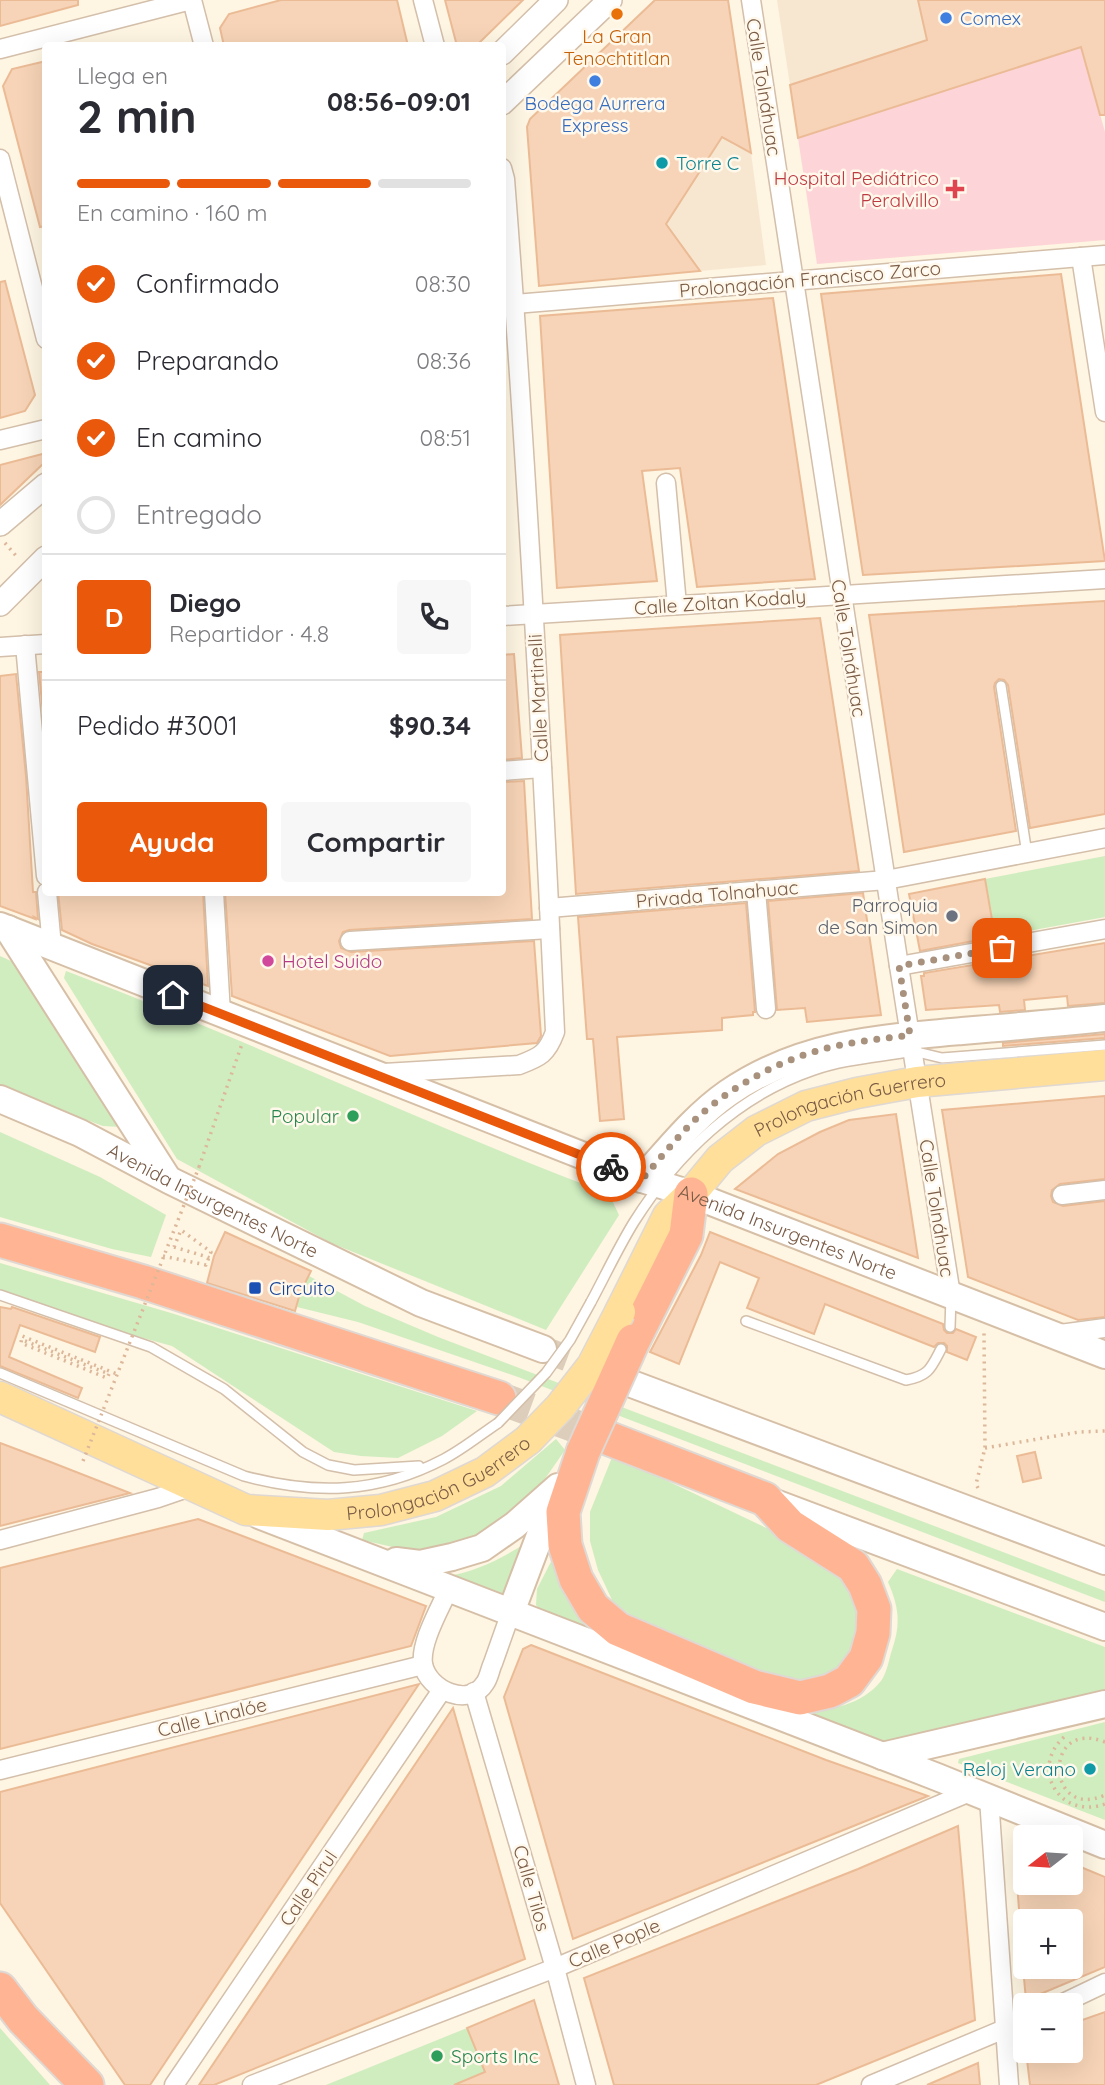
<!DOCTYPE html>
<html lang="es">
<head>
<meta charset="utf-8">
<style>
  :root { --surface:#fff; --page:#f7f7f7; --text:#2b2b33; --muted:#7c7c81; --line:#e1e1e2; --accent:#ea580c }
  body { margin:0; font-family:Quicksand,sans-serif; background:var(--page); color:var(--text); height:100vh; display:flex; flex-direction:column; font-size:26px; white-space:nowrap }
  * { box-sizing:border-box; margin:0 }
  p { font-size:23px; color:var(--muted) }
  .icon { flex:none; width:38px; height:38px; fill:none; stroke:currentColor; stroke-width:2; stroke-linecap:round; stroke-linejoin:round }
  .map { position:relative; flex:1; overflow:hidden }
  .details { position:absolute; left:42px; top:42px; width:464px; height:854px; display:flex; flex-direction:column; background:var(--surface); border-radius:7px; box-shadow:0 7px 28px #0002 }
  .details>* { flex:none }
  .needle { width:46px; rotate:253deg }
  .tools { position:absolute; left:1013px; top:1825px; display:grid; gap:14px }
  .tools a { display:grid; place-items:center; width:70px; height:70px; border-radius:7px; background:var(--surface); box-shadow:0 7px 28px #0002; font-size:35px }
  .pin { position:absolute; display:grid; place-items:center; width:60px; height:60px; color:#fff; margin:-30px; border-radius:14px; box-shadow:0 4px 10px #0006 }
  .courier { position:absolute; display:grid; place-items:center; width:70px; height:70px; margin:-35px; border:5px solid #ea580c; border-radius:50%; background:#fff; color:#222; box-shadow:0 2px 9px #0007 }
  .overview em { font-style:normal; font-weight:700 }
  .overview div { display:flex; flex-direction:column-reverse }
  .overview { display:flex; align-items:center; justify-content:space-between; height:119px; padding:0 35px }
  h1 { font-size:46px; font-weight:700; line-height:52px }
  .bar { display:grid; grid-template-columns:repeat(4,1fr); gap:10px 7px; align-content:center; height:84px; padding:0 35px }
  .bar i { height:9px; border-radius:5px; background:var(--line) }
  .bar .on { background:var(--accent) }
  .bar p { grid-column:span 4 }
  .line { display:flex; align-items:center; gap:18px; padding:0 35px; border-top:2px solid var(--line) }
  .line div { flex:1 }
  .round { display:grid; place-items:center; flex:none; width:74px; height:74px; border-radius:7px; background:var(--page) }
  ol { padding:0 35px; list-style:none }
  li { display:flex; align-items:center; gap:21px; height:77px }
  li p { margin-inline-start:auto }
  li .icon { padding:7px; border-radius:50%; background:var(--accent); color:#fff; stroke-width:4 }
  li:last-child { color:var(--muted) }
  li i { width:38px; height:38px; border:4px solid var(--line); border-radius:50% }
  .action { display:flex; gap:14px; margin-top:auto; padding:14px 35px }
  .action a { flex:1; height:80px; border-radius:7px; background:var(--accent); color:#fff; font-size:28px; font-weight:700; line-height:80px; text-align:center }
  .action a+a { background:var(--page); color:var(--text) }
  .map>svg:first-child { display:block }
  .residential { fill:#f7e7d0 }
  .medical { fill:#fdd4d7 }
  .green { fill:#cfedbf }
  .building { fill:#f7d4b7; stroke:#ebbb96; stroke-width:2 }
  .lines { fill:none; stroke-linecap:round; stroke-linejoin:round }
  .secondary-tunnel { stroke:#ddcebb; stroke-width:26; stroke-dasharray:26 13; stroke-linecap:butt }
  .motorway-tunnel { stroke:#ddcebb; stroke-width:33; stroke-dasharray:33 17; stroke-linecap:butt }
  .service-casing { stroke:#d3bfaa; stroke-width:12 }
  .minor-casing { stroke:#d3bfaa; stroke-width:21 }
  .tertiary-casing { stroke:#d3bfaa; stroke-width:26 }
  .secondary-casing { stroke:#d6bfa7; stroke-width:30 }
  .primary-casing { stroke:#dfd8d3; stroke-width:33 }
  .motorway-casing { stroke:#dfd8d3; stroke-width:37 }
  .path { stroke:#dcb79a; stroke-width:3.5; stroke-dasharray:2 5; stroke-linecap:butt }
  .service { stroke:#fff; stroke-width:9 }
  .minor { stroke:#fff; stroke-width:18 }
  .tertiary { stroke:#fff; stroke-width:23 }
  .secondary { stroke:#fff; stroke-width:26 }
  .primary { stroke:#ffdf99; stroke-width:30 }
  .motorway { stroke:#ffb593; stroke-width:33 }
  .service-bridge-casing { stroke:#d3bfaa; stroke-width:12; stroke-linecap:butt }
  .primary-bridge-casing { stroke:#dfd8d3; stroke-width:33; stroke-linecap:butt }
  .motorway-bridge-casing { stroke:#dfd8d3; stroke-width:37; stroke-linecap:butt }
  .path-bridge { stroke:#dcb79a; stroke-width:3.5; stroke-dasharray:2 5; stroke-linecap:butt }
  .service-bridge { stroke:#fff; stroke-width:9 }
  .primary-bridge { stroke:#ffdf99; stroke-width:30 }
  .motorway-bridge { stroke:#ffb593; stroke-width:33 }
  .done { stroke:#a8917d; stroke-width:7; stroke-dasharray:0 12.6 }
  .route { stroke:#ea580c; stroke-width:9 }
  .food-dot { fill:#e8710a; stroke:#fff8eb; stroke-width:2.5 }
  .shop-dot { fill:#3f7fe0; stroke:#fff8eb; stroke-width:2.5 }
  .culture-dot { fill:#0f9aa8; stroke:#fff8eb; stroke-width:2.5 }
  .health-dot { fill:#e0444e; stroke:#fff8eb; stroke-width:2.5 }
  .worship-dot { fill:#6b7280; stroke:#fff8eb; stroke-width:2.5 }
  .hotel-dot { fill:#d1479c; stroke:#fff8eb; stroke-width:2.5 }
  .leisure-dot { fill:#2e9e5b; stroke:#fff8eb; stroke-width:2.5 }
  .transit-dot { fill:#1a4fb4; stroke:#fff8eb; stroke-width:2.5 }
  .labels { text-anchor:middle; stroke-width:5; stroke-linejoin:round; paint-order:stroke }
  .shop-label { font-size:19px; fill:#366cbe; stroke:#fff8eb; text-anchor:start }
  .food-label { font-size:19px; fill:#c56008; stroke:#fff8eb }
  .street-label { font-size:19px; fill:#795b46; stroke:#fff8eb }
  .culture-label { font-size:19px; fill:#0d838f; stroke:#fff8eb; text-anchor:start }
  .health-label { font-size:19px; fill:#be3a42; stroke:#fff8eb; text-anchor:end }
  .worship-label { font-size:19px; fill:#5b616d; stroke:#fff8eb; text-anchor:end }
  .hotel-label { font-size:19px; fill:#b23c85; stroke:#fff8eb; text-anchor:start }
  .leisure-label { font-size:19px; fill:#27864d; stroke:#fff8eb; text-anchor:end }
  .transit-label { font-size:19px; fill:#164399; stroke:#fff8eb; text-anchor:start }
</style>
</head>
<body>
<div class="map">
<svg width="1105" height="2085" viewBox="0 0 1105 2085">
  <rect width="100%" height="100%" fill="#fef5e2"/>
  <g class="residential">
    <polygon points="777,0 918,0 927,40 790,85"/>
    <polygon points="687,114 734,145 751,153 766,265 700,271 631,176"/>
  </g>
  <polygon class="medical" points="1081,47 1105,132 1105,240 817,264 798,138"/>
  <g class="green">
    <polygon points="1105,856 1105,917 995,937 985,879"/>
    <polygon points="0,956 11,961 27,972 121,1127 103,1126 0,1088"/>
    <path d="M66 971C249 1040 426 1125 609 1194L619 1215 546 1330 331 1243 177 1159 64 978Z"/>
    <polygon points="0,1132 100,1177 166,1215 151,1257 112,1249 0,1217"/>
    <polygon points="245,1261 303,1286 309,1276 365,1306 438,1337 1105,1591 1105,1602 518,1377 358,1322 297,1307 299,1295"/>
    <polygon points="0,1263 171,1313 477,1411 442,1436 398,1458 361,1456 334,1452 172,1346 0,1298"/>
    <polygon points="556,1439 565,1450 540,1486 521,1508 469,1541 435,1550 397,1548 362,1540 364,1533 436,1517 501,1486"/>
    <polygon points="613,1455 819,1553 859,1598 857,1651 839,1671 812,1682 786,1684 655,1633 613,1602 598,1570 590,1541 590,1512"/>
    <path d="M523 1545 504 1595 492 1599 444 1577C476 1571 495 1562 523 1545Z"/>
    <polygon points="555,1554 631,1651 548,1620 536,1605 537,1589"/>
    <path d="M897 1569 1105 1647V1693L886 1743 802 1713C830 1710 862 1705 881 1681 887 1673 889 1659 892 1650 901 1624 899 1607 888 1582Z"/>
    <polygon points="1105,1722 1105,1820 958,1763 959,1759"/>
    <polygon points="0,2028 50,2085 0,2085"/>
    <polygon points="467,2028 491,2085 326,2085"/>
  </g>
  <g class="building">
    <polygon points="0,0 78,0 78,5 0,26"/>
    <polygon points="281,0 397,0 408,46 224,46 220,28 229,14"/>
    <polygon points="445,0 523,0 476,46 457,46"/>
    <polygon points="655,0 728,0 751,153 722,137 666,224 700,271 539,286 527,127 530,119"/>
    <polygon points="918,0 1105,0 1105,115 1100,115 1081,47 798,138 790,85 927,40"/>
    <polygon points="46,61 46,226 40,227 3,86 12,69"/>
    <polygon points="1061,274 1105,561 863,575 821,294"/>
    <polygon points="5,281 35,395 25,411 0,418 0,282"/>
    <polygon points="773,298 815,579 697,587 680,468 642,471 657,581 557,588 540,316"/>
    <polygon points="46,453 46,461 0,505 0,465"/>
    <polygon points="1105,601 1105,814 1030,828 1008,685 1004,680 999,679 995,683 994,687 1016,831 904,852 869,615"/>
    <polygon points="820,618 859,871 576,894 560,635"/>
    <polygon points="514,654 522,758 502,760 502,655"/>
    <polygon points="39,672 46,672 46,745"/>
    <polygon points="16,674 26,776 33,892 36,892 38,919 34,917 35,919 0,906 0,676"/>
    <polygon points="524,781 532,919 349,930 343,932 339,941 341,948 351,952 534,941 541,1036 537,1043 390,1056 232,996 225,892 502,892 502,782"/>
    <polygon points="985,879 995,937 920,951 909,894"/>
    <polygon points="58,892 203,892 208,986 92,944 62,930"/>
    <polygon points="863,893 881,1015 807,1022 805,1008 777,1010 768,901"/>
    <polygon points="746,903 755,1012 753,1012 753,1015 722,1018 722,1030 617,1037 624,1119 600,1121 593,1039 587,1039 578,917"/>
    <polygon points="1105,943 1105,1003 1068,1006 1067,996 1024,1000 1025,1010 1000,1012 999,1005 926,1010 921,976 924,976 924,973"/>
    <polygon points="1105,1034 1105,1038 1003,1046 1003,1043"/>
    <polygon points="1105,1096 1105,1179 1060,1184 1052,1190 1051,1196 1053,1202 1063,1206 1105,1201 1105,1317 1078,1320 968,1277 942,1110"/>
    <polygon points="896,1114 918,1258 735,1189 778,1154 820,1132 849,1120"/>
    <polygon points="225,1232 311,1271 300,1293 295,1311 207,1283 214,1256"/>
    <polygon points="710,1232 943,1324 944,1330 947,1333 953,1333 956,1329 976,1337 967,1360 947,1352 947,1346 944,1343 938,1343 934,1347 825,1304 814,1334 747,1308 759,1278 720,1262 679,1364 650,1352 701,1255"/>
    <polygon points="0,1307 11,1309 12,1307 100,1337 95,1352 20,1325 9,1357 82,1388 78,1398 0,1366"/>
    <polygon points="0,1443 48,1461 130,1493 0,1526"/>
    <polygon points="1035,1452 1041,1478 1023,1482 1017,1456"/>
    <polygon points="198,1519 426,1606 411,1646 0,1749 0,1568"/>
    <polygon points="531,1645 826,1760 928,1796 573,1939 504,1697 523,1649"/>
    <polygon points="419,1684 150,2085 125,2085 0,1903 0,1792"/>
    <polygon points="453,1708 525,1959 214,2085 199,2085"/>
    <polygon points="958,1826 975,2020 816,2085 614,2085 584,1978 858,1869"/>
    <polygon points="1071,1863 1105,1877 1105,1967 1026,2000 1023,1967 1071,1967 1071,1922 1020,1922 1017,1883 1071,1883"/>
    <polygon points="534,2000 559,2085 454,2085 485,2072 467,2028"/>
    <polygon points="1105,2012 1105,2085 1030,2085 1026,2051 1071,2051 1071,2024"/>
    <polygon points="978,2063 980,2085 927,2085"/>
  </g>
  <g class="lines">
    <polyline class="secondary-tunnel" points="543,1349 608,1374"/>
    <polyline class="motorway-tunnel" points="499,1398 610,1439"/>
    <defs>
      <g id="service">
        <polyline points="1001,686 1027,854"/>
        <polyline points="913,1051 942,1058 1105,1045"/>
        <polyline points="0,1295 151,1347 224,1389 303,1452 328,1465 354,1470 419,1466"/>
        <path d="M591 1302C605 1276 618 1248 634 1222 677 1154 737 1096 814 1070 846 1059 881 1057 913 1051"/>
        <path d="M746 1321 906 1380C929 1376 931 1368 941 1349"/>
        <polyline points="950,1327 951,1297"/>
        <path d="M0 1373 244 1476C315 1495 377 1494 444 1459 463 1449 480 1435 498 1423"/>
      </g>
      <g id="minor">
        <polyline points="192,0 204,46"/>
        <polyline points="423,0 435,46"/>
        <polyline points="751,0 899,966 951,1295"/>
        <polyline points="0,49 191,0"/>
        <polyline points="0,159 46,339"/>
        <polyline points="1081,257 1105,412"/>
        <polyline points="515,304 1105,255"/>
        <polyline points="0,440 46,429"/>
        <polyline points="666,483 677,605"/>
        <polyline points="502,616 1105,579"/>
        <polyline points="25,645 46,876"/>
        <polyline points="0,647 46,644"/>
        <polyline points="502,771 542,768"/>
        <polyline points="756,891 766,1009"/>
        <polyline points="47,892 52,947"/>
        <polyline points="214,892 221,1014"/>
        <polyline points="549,908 886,880 1105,838"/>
        <polyline points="350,941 550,929"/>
        <polyline points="899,966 1105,929"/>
        <path d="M384 1073 519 1065C540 1057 547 1054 555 1032 542 748 527 463 505 179L502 168"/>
        <polyline points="1062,1195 1105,1190"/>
        <polyline points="1060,1334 1105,1328"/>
        <polyline points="0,1540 158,1498 193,1486"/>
        <path d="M449 1588C440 1609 420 1642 423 1664 428 1691 470 1708 485 1683 489 1678 490 1669 493 1663 499 1646 505 1629 511 1612"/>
        <polyline points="474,1692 555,1968 586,2085"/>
        <polyline points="0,1770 423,1665"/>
        <polyline points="989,1798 1009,2085"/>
        <polyline points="1057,2006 1105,1983"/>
        <polyline points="174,2085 442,1690"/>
        <polyline points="252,2085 555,1968 972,1791"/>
        <polyline points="871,2085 1026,2020"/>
      </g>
      <g id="tertiary">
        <polyline points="502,53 556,0"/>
        <polyline points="502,103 610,0"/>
        <polyline points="0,524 46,485"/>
        <polyline points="0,604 46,558"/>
      </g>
      <g id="secondary">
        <path id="s1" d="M0 926 642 1179 691 1194 1105 1355"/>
        <polyline points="8,929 166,1176"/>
        <path id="s2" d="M0 1099 80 1133 169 1180 421 1303 543 1349"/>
        <path d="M642 1179C669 1149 695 1116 728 1093 799 1044 879 1038 962 1031 1010 1027 1057 1023 1105 1018"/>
        <polyline points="632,1384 1105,1561"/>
        <polyline points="767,1500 1105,1627"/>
        <polyline points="259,1515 937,1777 1105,1845"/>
        <polyline points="396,1561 420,1564 452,1557 482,1548 515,1525 558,1487"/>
        <polyline points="511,1612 556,1493"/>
        <polyline points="882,1756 1105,1704"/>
      </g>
      <g id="primary">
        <path id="s3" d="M620 1312 668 1216 691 1194 720 1159 756 1131 806 1106 857 1093 917 1082 1105 1065"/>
        <path id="s4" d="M0 1397 246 1510 328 1515 381 1510 435 1496 485 1472 528 1440"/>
      </g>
      <g id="motorway">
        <polyline points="0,1240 143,1282 499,1398"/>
        <polyline points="633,1341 686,1235 691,1194"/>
        <polyline points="583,1452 563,1512 565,1545 576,1579 593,1608 618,1629 754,1687 800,1698 830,1691 849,1681 866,1658 873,1633 874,1609 865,1585 853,1566 790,1526 765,1499 610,1439"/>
        <polyline points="0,1989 23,2019 87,2085"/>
      </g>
    </defs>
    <use href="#service" class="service-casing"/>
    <use href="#minor" class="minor-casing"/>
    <use href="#tertiary" class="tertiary-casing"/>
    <use href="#secondary" class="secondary-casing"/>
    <use href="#primary" class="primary-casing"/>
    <use href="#motorway" class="motorway-casing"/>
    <g class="path">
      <polyline points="5,543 18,558"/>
      <polyline points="199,1167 242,1044"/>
      <polyline points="174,1247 214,1259"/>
      <polyline points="25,1341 109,1374"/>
      <polyline points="109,1374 107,1378 21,1343 22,1336 117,1374"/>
      <polyline points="985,1448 1079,1432 1105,1431"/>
      <polyline points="978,1488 976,1484 985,1448 984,1333"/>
      <path d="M1064 1737C1029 1769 1060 1820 1105 1804"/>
      <path d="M1105 1742C1042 1717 1046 1822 1105 1795"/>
    </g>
    <use href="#service" class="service"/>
    <use href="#minor" class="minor"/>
    <use href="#tertiary" class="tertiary"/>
    <use href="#secondary" class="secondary"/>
    <use href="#primary" class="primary"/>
    <use href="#motorway" class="motorway"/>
    <defs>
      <polyline id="service-bridge" points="498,1423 546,1373 570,1340 591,1302"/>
      <polyline id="primary-bridge" points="528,1440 560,1407 592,1366 620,1312"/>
      <polyline id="motorway-bridge" points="583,1452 633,1341"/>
    </defs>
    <use href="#service-bridge" class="service-bridge-casing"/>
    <use href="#primary-bridge" class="primary-bridge-casing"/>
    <use href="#motorway-bridge" class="motorway-bridge-casing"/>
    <g class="path-bridge">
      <polyline points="163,1256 206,1265 211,1252 181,1230 174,1247"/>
      <polyline points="83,1461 199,1167"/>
    </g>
    <use href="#service-bridge" class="service-bridge"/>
    <use href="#primary-bridge" class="primary-bridge"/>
    <use href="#motorway-bridge" class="motorway-bridge"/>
  </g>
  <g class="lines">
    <path class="done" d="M611 1167 642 1179C661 1158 679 1134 699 1116 740 1080 793 1053 847 1044 868 1040 889 1038 910 1035L899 966 1002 948"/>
    <polyline class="route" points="173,995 611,1167"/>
  </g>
  <circle class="food-dot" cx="617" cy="14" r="7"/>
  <g class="shop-dot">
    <circle cx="946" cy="18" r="7"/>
    <circle cx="595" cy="81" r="7"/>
  </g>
  <g class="culture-dot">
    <circle cx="662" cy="163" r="7"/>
    <circle cx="1090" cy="1769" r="7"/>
  </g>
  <path class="health-dot" d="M951.5 178.5h7v7h7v7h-7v7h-7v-7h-7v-7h7z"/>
  <circle class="worship-dot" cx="952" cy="916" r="7"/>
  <circle class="hotel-dot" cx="268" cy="961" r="7"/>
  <g class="leisure-dot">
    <circle cx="353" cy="1116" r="7"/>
    <circle cx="437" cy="2056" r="7"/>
  </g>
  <rect class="transit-dot" x="248" y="1281" width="14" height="14" rx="3.5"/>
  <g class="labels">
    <g class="shop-label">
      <text x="960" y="25">Comex</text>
      <text x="595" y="110" text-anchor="middle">Bodega Aurrera<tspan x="595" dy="22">Express</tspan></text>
    </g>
    <g class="food-label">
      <text x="617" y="43">La Gran<tspan x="617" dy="22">Tenochtitlan</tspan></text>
    </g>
    <g class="street-label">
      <text transform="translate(764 87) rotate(81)" y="7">Calle Tolnáhuac</text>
      <text transform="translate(810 279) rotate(-5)" y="7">Prolongación Francisco Zarco</text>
      <text transform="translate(720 602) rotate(-4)" y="7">Calle Zoltan Kodaly</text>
      <text transform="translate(849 648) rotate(81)" y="7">Calle Tolnáhuac</text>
      <text transform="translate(538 698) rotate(-93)" y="7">Calle Martinelli</text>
      <text transform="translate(717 894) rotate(-5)" y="7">Privada Tolnahuac</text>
      <text dy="7" stroke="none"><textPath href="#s3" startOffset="329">Prolongación Guerrero</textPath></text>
      <text dy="7" stroke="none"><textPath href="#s2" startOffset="236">Avenida Insurgentes Norte</textPath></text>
      <text transform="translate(937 1208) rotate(81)" y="7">Calle Tolnáhuac</text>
      <text dy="7" stroke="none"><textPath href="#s1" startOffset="845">Avenida Insurgentes Norte</textPath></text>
      <text dy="7" stroke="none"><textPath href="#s4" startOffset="471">Prolongación Guerrero</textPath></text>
      <text transform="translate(212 1717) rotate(-14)" y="7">Calle Linalóe</text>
      <text transform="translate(308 1888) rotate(-56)" y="7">Calle Pirul</text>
      <text transform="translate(532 1888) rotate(74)" y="7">Calle Tilos</text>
      <text transform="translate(614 1943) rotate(-23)" y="7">Calle Pople</text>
    </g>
    <g class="culture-label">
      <text x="676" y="170">Torre C</text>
      <text x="1076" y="1776" text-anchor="end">Reloj Verano</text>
    </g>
    <g class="health-label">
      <text x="939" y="185">Hospital Pediátrico<tspan x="939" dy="22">Peralvillo</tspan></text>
    </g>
    <g class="worship-label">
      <text x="938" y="912">Parroquia<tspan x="938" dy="22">de San Simon</tspan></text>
    </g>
    <g class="hotel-label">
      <text x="282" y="968">Hotel Suido</text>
    </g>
    <g class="leisure-label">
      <text x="339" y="1123">Popular</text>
      <text x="451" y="2063" text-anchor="start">Sports Inc</text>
    </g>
    <g class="transit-label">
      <text x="269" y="1295">Circuito</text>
    </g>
  </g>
</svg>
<div class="tools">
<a><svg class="needle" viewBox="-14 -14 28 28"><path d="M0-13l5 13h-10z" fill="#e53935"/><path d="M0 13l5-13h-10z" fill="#7c7c81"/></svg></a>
<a>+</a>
<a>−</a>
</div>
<div class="pin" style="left:1002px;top:948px;background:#ea580c"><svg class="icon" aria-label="bag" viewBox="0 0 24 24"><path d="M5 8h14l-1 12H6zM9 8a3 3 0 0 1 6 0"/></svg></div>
<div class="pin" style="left:173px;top:995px;background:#1f2937"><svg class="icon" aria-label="home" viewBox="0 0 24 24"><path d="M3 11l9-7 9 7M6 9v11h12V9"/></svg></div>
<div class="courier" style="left:611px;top:1167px"><svg class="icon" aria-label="bike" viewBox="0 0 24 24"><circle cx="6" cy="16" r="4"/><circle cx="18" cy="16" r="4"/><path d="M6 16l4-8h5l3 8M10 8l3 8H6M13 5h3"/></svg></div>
<section class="details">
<div class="overview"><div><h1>2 min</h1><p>Llega en</p></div><em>08:56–09:01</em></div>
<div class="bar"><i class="on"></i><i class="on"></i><i class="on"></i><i></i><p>En camino · 160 m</p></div>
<ol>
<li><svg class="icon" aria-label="check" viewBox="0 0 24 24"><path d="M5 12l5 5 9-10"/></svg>Confirmado<p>08:30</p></li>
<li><svg class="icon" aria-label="check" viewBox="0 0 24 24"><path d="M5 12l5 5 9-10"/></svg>Preparando<p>08:36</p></li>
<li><svg class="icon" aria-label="check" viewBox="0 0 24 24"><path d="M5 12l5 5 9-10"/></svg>En camino<p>08:51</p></li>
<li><i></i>Entregado</li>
</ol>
<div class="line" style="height:126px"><b class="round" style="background:var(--accent);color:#fff">D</b><div><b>Diego</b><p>Repartidor · 4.8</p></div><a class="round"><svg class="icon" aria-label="phone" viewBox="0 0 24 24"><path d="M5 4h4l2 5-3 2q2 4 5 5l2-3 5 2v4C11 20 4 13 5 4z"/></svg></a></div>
<div class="line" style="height:91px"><div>Pedido #3001</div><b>$90.34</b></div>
<div class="action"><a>Ayuda</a><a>Compartir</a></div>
</section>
</div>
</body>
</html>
